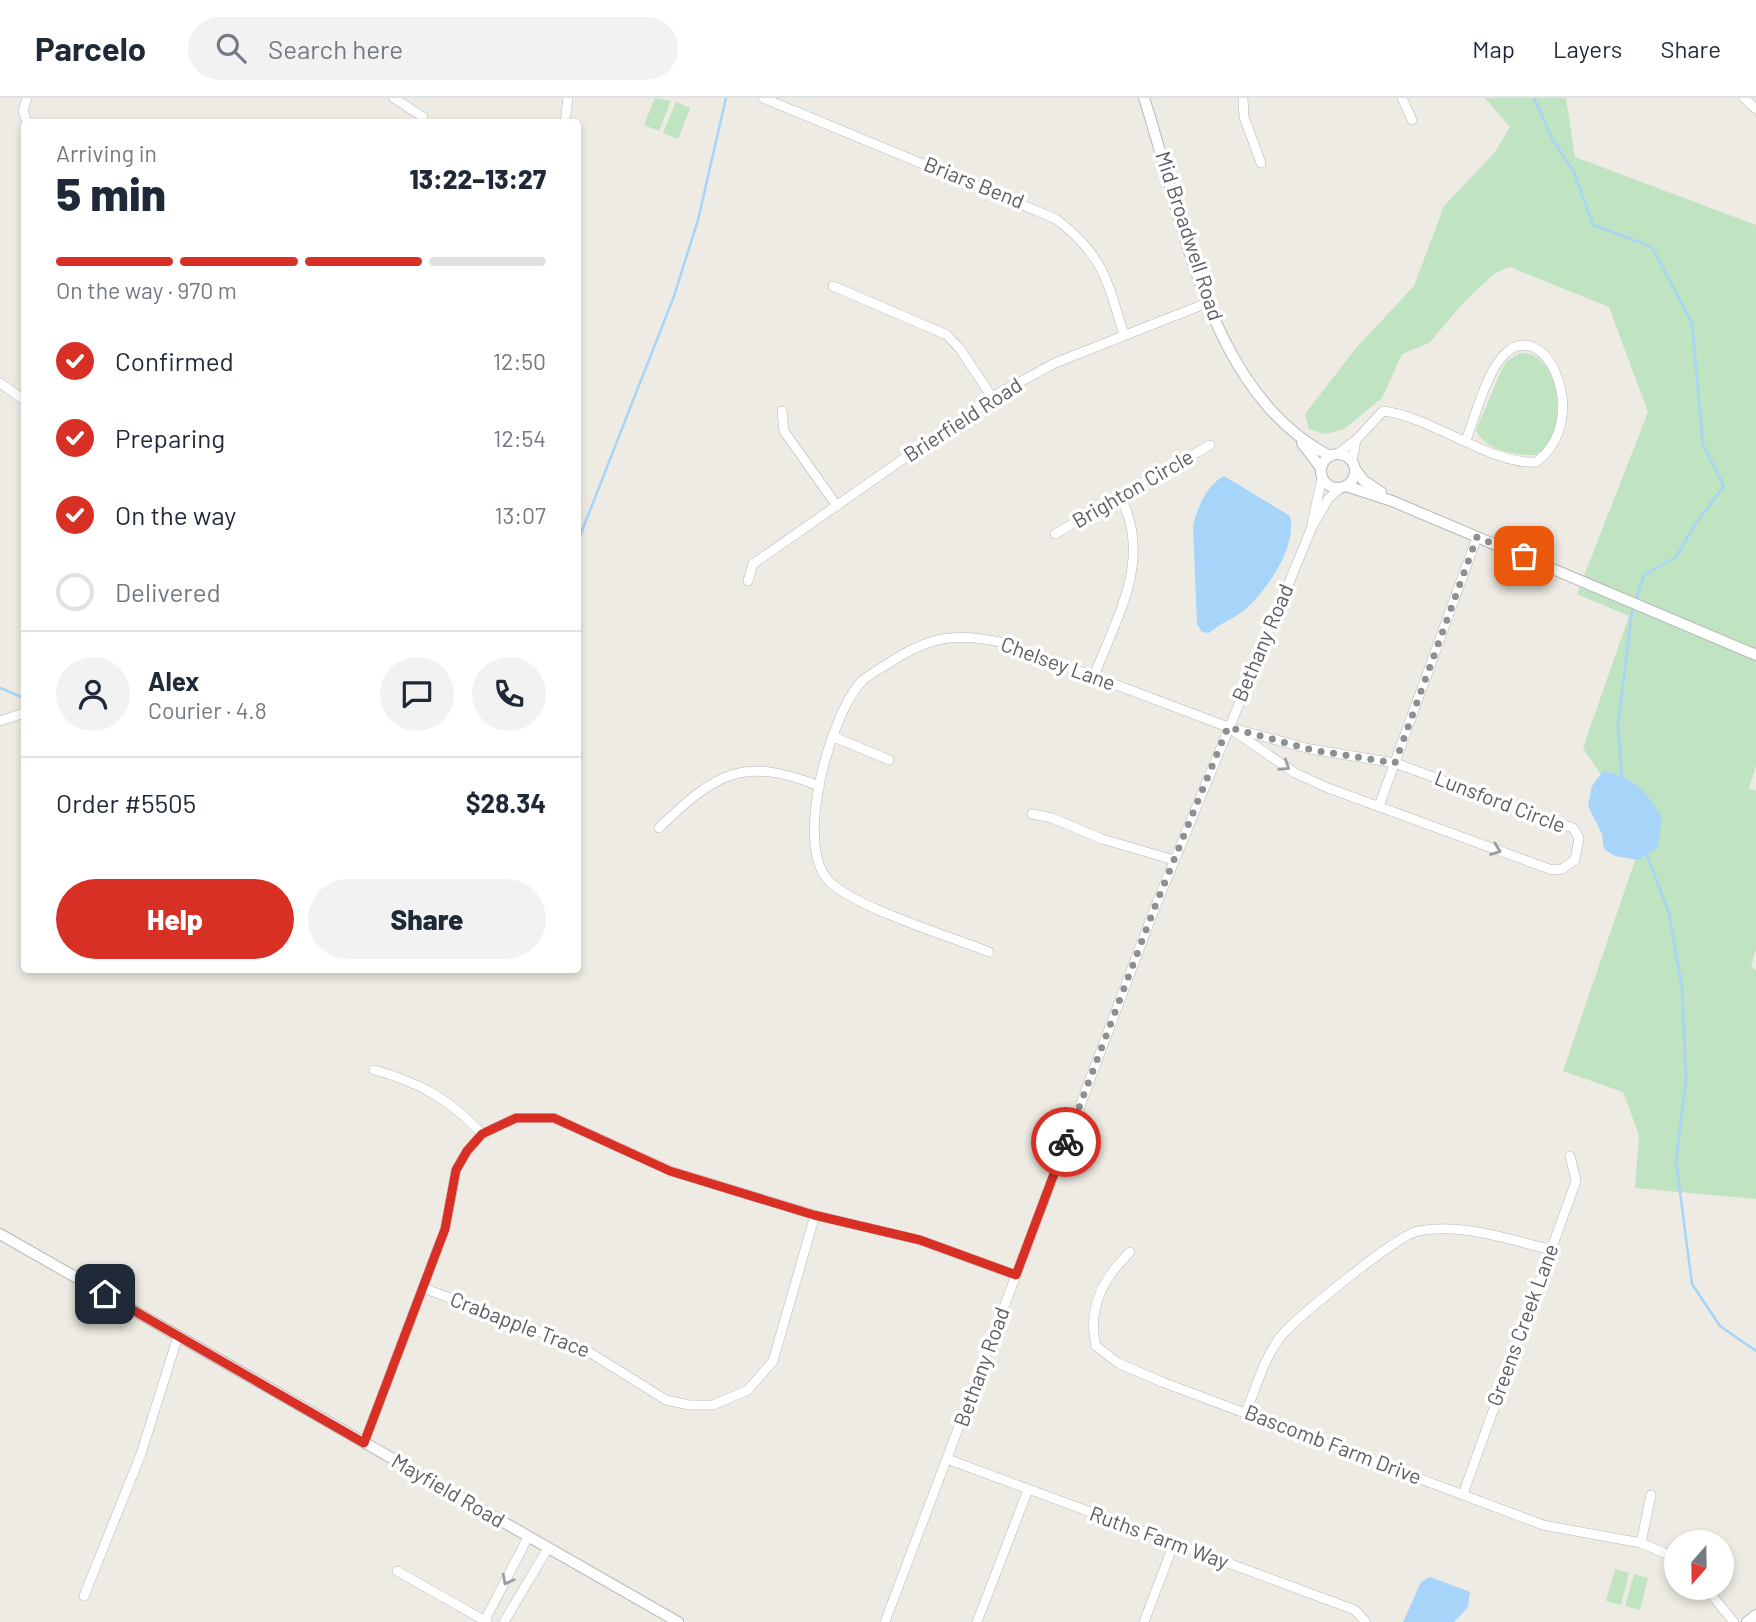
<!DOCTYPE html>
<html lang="en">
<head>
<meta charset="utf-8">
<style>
  :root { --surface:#fff; --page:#f2f2f3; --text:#1f2937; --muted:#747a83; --line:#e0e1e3; --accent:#d93025 }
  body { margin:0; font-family:Barlow,sans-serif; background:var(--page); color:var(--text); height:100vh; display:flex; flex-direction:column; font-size:26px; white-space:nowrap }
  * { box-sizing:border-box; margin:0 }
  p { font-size:23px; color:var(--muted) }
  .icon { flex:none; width:38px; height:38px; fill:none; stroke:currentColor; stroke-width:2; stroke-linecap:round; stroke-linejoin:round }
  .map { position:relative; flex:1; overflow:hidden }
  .details { position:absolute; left:21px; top:21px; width:560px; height:854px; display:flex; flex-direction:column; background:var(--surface); border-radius:7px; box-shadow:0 4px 10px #0003 }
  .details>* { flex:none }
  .needle { width:46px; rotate:200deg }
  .buttons { position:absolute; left:1664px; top:1432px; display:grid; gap:14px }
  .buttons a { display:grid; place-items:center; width:70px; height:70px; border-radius:50%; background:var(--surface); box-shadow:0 4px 10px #0003; font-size:35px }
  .pin { position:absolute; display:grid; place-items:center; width:60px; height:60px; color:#fff; margin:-30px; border-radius:14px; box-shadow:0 4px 10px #0006 }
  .courier { position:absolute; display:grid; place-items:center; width:70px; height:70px; margin:-35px; border:5px solid #d93025; border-radius:50%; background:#fff; color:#222; box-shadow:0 2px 9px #0007 }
  .summary em { font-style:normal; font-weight:800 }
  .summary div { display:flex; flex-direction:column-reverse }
  .summary { display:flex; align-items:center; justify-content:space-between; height:119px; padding:0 35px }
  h1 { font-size:46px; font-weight:800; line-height:52px }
  .bar { display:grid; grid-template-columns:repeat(4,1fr); gap:10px 7px; align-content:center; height:84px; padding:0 35px }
  .bar i { height:9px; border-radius:5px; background:var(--line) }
  .bar .on { background:var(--accent) }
  .bar p { grid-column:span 4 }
  .line { display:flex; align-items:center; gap:18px; padding:0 35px; border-top:2px solid var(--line) }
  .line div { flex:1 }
  .round { display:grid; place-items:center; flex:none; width:74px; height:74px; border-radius:37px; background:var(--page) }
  ol { padding:0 35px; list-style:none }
  li { display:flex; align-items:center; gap:21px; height:77px }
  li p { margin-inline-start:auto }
  li .icon { padding:7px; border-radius:50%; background:var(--accent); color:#fff; stroke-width:4 }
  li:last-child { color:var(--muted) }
  li i { width:38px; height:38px; border:4px solid var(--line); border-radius:50% }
  .action { display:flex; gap:14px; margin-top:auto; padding:14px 35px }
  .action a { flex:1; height:80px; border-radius:42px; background:var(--accent); color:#fff; font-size:28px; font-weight:800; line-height:80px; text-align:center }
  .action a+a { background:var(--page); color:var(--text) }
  header { display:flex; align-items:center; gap:42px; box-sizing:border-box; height:98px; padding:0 35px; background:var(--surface); border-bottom:2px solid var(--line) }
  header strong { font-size:33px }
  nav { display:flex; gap:38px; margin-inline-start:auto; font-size:24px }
  .search { width:490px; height:63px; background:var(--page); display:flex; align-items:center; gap:18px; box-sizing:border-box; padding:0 24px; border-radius:38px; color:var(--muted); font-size:26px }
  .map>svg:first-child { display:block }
  .green { fill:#c0e3c1 }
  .water { fill:#a6d5f9 }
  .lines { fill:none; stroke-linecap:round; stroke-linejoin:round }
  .stream { stroke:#a6d5f9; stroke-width:2.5 }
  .minor-casing { stroke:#b5b8bc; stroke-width:10 }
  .tertiary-casing { stroke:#b5b8bc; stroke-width:12 }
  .minor { stroke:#fff; stroke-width:9 }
  .tertiary { stroke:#fff; stroke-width:10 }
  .oneway { stroke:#9d9ea1 }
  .done { stroke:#8e8f8f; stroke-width:7; stroke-dasharray:0 12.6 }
  .route { stroke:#d93025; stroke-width:9 }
  .labels { text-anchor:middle; stroke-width:7; stroke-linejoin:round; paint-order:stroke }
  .street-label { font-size:21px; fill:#5b5e62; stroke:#fff }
</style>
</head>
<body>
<header>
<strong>Parcelo</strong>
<div class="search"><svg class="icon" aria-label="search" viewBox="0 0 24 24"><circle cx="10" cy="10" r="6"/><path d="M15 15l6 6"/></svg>Search here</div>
<nav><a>Map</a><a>Layers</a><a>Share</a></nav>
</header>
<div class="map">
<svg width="1756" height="1524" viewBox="0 0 1756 1524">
  <rect width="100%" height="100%" fill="#edebe3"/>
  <g class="green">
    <polygon points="655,0 671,3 659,33 644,27"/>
    <polygon points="1485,0 1566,0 1575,59 1756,127 1756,668 1749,690 1756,693 1756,851 1751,869 1756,872 1756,1101 1635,1090 1639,1037 1623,994 1563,973 1643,739 1583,650 1629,518 1577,496 1648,314 1609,209 1510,169 1495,175 1465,203 1429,245 1402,256 1382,300 1344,331 1325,336 1309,331 1305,316 1356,250 1414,188 1444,108 1495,54 1510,29"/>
    <polygon points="676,4 690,10 678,41 663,35"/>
    <path d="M1520 255C1558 253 1566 320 1549 346 1546 350 1540 354 1536 357 1517 358 1484 352 1476 332L1502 271 1507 263Z"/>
    <polygon points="1615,1471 1629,1475 1621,1507 1606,1503"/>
    <polygon points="1634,1476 1648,1480 1640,1512 1625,1508"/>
  </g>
  <g class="water">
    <path d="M1224 378 1290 418C1297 447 1270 487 1250 507 1239 519 1221 524 1209 535L1202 534 1197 526 1193 429C1196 412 1207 386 1224 378Z"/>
    <path d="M1603 673C1635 679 1646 694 1662 719L1658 749 1638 762 1615 758 1604 751 1602 736 1588 708 1592 688Z"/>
    <polygon points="1430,1479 1470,1494 1468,1509 1454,1524 1403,1524 1421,1484"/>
  </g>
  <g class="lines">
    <g class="stream">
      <polyline points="1534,0 1552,41 1574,74 1593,127 1652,149 1692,225 1703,347 1724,388 1694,428 1676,459 1644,477 1636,502"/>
      <polyline points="578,443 674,198 698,122 726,0"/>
      <polyline points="0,590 24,600"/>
      <polyline points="1622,679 1618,628 1632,513"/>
      <polyline points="1646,755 1669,815 1682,890 1686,982 1676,1063 1692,1186 1720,1228 1756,1253"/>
    </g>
    <defs>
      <g id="minor">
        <polyline points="394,0 423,19"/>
        <path d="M763 0 1056 121C1104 158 1107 182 1124 237"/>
        <polyline points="1243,0 1244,19 1261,65"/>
        <polyline points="1402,0 1412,22"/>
        <polyline points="1744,0 1756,11"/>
        <polyline points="27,24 23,13 27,0"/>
        <polyline points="565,24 568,0"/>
        <polyline points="833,188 947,237 960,251 992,299"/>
        <polyline points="0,285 24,302"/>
        <polyline points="782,313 784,333 837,408"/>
        <path d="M1337 356 1356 342 1383 313C1430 318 1494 368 1536 364 1594 322 1545 213 1503 258 1486 276 1475 319 1466 342"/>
        <polyline points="1352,363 1356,342"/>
        <polyline points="1312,426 1322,380"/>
        <polyline points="1055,436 1210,347"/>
        <polyline points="748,483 753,466 992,299 1055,265 1207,205"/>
        <path d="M1094 578C1117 518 1154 459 1119 397"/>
        <polyline points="0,623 24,615"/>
        <polyline points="834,639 889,662"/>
        <polyline points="1379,708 1477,439"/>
        <polyline points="1032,716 1052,720 1102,741 1174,762"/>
        <path d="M659 730C715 676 742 657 819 688"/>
        <path d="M989 854C949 838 856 810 829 783 793 747 831 615 862 583 870 576 880 571 889 565 930 538 956 534 1005 545L1228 629 1310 651 1395 665 1573 730 1579 740 1575 762 1562 771 1552 772 1328 690 1295 675 1228 629"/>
        <path d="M374 972C419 984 451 1002 482 1036"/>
        <path d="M1130 1154C1104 1179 1087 1211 1096 1248L1118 1265 1162 1284 1543 1427 1641 1445 1676 1460"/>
        <polyline points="423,1190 581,1249 666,1302 689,1307 713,1307 748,1292 773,1263 815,1117"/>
        <path d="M1246 1314C1256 1290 1265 1257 1282 1237 1297 1219 1399 1136 1418 1133 1463 1125 1506 1141 1549 1151"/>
        <polyline points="364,1345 445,1131 456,1072 467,1053 482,1036 516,1020 554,1020 671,1073 815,1117 920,1142 1016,1177"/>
        <polyline points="947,1361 1355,1512 1366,1524"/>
        <polyline points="1463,1396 1576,1083 1570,1058"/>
        <polyline points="1641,1445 1651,1397"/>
        <polyline points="397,1473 487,1524"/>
        <polyline points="1705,1489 1734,1524"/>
        <polyline points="84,1498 141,1356 178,1238"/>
        <polyline points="484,1524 528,1439"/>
        <polyline points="504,1524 548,1450"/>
        <polyline points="885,1524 1154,812 1312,429 1328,401 1339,391"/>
        <polyline points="977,1524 1028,1392"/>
        <polyline points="1144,1524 1174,1445"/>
      </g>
      <g id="tertiary">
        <path d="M1144 0C1183 119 1208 296 1330 358"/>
        <polyline points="1302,345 1321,370"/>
        <circle cx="1338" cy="373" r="17"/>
        <polyline points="1355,371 1364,383 1381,394"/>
        <polyline points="1346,388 1392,403 1756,557"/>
        <polyline points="0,1136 678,1524"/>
        <polyline points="1747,1524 1756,1517"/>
      </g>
    </defs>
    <use href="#minor" class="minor-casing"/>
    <use href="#tertiary" class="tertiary-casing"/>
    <use href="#minor" class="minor"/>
    <use href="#tertiary" class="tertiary"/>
  </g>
  <defs><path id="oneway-chevron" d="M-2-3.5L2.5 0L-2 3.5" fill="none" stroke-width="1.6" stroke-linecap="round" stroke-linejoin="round" transform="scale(1.75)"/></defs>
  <g class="oneway">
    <use href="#oneway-chevron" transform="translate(1285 668) rotate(33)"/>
    <use href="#oneway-chevron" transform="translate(1496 752) rotate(21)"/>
    <use href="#oneway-chevron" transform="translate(507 1482) rotate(118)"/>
  </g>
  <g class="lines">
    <polyline class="done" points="1066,1044 1154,811 1228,629 1312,652 1395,665 1477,439 1524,458"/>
    <polyline class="route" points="105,1196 364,1345 445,1131 456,1072 467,1053 482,1036 516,1020 554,1020 670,1073 814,1117 920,1142 1016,1177 1066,1044"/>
  </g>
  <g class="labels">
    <g class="street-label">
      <text transform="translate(974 85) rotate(22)" y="7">Briars Bend</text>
      <text transform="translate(1189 138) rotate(72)" y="7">Mid Broadwell Road</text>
      <text transform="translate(963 322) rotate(-33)" y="7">Brierfield Road</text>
      <text transform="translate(1133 391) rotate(-30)" y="7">Brighton Circle</text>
      <text transform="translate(1263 545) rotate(-67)" y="7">Bethany Road</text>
      <text transform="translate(1058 566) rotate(20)" y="7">Chelsey Lane</text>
      <text transform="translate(1500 704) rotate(21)" y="7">Lunsford Circle</text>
      <text transform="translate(520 1227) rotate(21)" y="7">Crabapple Trace</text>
      <text transform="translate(1523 1227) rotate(-70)" y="7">Greens Creek Lane</text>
      <text transform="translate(982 1269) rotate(-70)" y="7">Bethany Road</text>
      <text transform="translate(1333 1347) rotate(21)" y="7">Bascomb Farm Drive</text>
      <text transform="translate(448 1393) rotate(30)" y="7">Mayfield Road</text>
      <text transform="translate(1159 1440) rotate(20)" y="7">Ruths Farm Way</text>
    </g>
  </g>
</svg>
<div class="buttons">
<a><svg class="needle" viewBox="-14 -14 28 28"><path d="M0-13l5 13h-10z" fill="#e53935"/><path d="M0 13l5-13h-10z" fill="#747a83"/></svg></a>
</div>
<div class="pin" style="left:1524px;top:458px;background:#ea580c"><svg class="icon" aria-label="bag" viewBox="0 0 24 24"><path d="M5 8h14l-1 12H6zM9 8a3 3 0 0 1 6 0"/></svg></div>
<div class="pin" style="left:105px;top:1196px;background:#1f2937"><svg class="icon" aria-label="home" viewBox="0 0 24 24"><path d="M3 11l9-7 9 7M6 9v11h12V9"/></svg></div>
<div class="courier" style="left:1066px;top:1044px"><svg class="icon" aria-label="bike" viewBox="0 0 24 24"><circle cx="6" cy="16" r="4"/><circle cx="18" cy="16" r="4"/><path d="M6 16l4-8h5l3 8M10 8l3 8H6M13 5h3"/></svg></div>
<section class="details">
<div class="summary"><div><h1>5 min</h1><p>Arriving in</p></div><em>13:22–13:27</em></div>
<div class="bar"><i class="on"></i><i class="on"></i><i class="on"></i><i></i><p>On the way · 970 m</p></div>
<ol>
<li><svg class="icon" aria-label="check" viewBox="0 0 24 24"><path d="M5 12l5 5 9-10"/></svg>Confirmed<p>12:50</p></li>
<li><svg class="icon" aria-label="check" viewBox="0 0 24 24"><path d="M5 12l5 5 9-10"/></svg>Preparing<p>12:54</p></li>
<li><svg class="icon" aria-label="check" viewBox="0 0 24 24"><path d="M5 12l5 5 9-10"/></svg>On the way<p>13:07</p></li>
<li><i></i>Delivered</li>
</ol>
<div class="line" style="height:126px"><a class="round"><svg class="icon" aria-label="person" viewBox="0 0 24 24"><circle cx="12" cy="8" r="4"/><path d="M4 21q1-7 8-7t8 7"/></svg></a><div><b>Alex</b><p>Courier · 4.8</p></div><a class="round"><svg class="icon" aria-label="chat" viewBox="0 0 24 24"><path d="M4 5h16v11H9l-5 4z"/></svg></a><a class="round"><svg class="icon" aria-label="phone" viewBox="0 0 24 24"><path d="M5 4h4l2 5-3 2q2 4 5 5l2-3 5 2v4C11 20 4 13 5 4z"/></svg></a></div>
<div class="line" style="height:91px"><div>Order #5505</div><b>$28.34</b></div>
<div class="action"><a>Help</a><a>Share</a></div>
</section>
</div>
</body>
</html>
